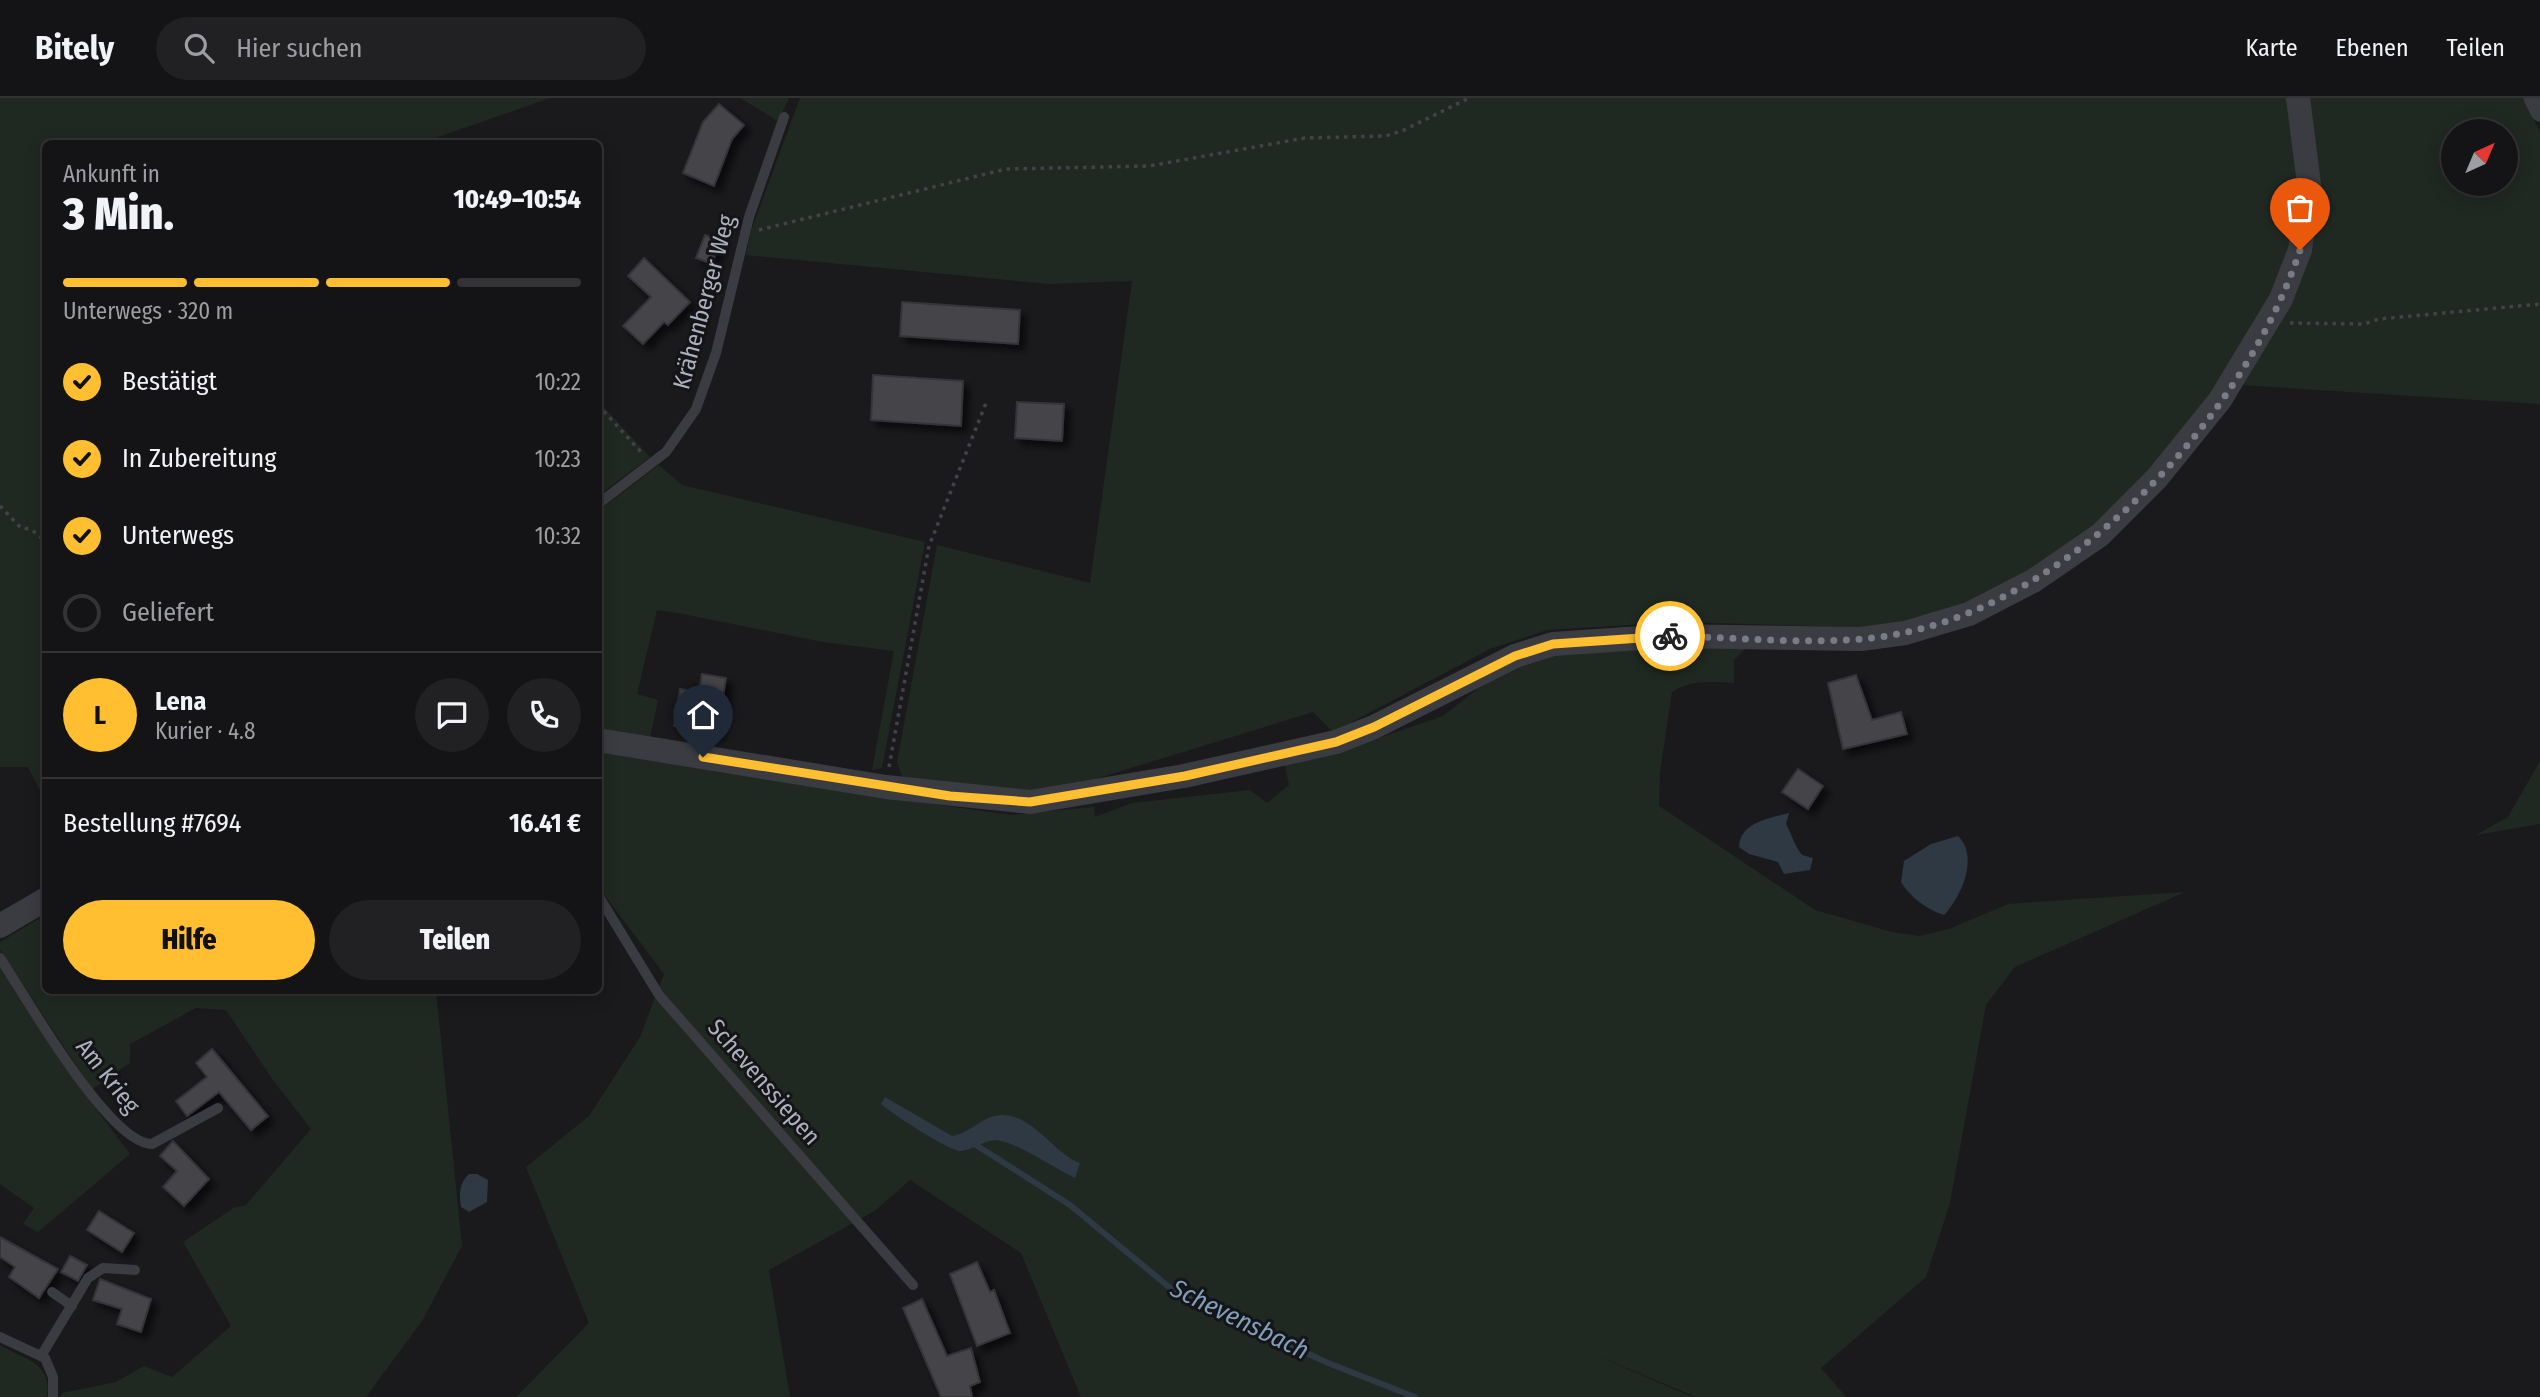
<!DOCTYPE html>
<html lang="de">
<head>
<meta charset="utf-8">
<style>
  :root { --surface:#141416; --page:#212123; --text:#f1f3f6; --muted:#9d9ea1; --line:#333335; --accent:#ffbf30 }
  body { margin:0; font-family:"Fira Sans Condensed",sans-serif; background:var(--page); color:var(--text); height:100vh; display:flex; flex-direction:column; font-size:26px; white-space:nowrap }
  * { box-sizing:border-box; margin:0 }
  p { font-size:23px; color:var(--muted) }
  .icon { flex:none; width:38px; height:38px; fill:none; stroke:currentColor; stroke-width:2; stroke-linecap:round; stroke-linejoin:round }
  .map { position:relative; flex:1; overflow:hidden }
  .panel { position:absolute; left:42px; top:42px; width:560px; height:854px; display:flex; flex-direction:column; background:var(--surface); border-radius:10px; box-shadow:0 4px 18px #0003,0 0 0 2px var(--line) }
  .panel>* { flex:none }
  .needle { width:46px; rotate:44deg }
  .controls { position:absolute; left:2441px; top:21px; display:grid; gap:14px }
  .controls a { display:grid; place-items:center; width:77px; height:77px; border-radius:50%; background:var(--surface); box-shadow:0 4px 18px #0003,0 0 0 2px var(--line); font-size:35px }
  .pin { position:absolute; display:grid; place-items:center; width:60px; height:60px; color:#fff; margin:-72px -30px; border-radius:50% 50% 50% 0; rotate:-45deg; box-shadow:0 0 7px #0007 }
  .pin .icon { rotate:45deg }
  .courier { position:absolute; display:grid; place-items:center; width:70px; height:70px; margin:-35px; border:5px solid #ffbf30; border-radius:50%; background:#fff; color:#222; box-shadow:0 2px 9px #0007 }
  .headline em { font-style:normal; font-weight:800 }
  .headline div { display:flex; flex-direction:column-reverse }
  .headline { display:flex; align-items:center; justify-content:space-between; height:119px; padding:0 21px }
  h1 { font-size:46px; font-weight:800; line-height:52px }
  .bar { display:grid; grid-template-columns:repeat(4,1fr); gap:10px 7px; align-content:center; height:84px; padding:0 21px }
  .bar i { height:9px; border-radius:5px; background:var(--line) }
  .bar .active { background:var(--accent) }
  .bar p { grid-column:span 4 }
  .line { display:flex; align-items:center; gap:18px; padding:0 21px; border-top:2px solid var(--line) }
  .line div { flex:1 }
  .round { display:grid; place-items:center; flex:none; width:74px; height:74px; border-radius:37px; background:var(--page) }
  ol { padding:0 21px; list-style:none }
  li { display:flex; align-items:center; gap:21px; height:77px }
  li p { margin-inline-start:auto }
  li .icon { padding:7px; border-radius:50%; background:var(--accent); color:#111; stroke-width:4 }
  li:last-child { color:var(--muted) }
  li i { width:38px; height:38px; border:4px solid var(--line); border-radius:50% }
  .button { display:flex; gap:14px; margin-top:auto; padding:14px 21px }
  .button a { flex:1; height:80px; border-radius:42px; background:var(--accent); color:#111; font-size:28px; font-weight:800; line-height:80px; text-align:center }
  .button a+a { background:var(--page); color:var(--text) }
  header { display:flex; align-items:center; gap:42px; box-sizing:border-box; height:98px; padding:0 35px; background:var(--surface); border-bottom:2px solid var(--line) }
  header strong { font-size:33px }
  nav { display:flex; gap:38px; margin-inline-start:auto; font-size:24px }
  .search { width:490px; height:63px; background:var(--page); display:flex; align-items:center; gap:18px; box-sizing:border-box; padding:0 24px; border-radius:38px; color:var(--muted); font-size:26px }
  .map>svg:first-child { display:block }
  .green { fill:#1f2921; fill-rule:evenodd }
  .water { fill:#2e3943 }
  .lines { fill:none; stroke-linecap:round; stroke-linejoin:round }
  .stream { stroke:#2e3943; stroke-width:6 }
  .building { fill:#44454a; stroke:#343439; stroke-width:2; filter:url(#shadow) }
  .path { stroke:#41434a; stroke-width:3.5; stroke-dasharray:3.5 5; stroke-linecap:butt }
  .service { stroke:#3b3c42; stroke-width:10 }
  .minor { stroke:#3b3c42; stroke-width:19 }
  .tertiary { stroke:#3b3c42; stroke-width:24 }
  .done { stroke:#797c85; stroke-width:7; stroke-dasharray:0 12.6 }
  .route { stroke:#ffbf30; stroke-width:9 }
  .labels { text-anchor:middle; stroke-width:6; stroke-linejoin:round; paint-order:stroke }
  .street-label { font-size:24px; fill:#acb1bd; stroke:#151518 }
  .water-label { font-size:26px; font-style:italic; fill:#809ebb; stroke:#151518 }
</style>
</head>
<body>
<header>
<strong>Bitely</strong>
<div class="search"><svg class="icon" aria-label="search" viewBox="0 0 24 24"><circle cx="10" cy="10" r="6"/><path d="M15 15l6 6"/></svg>Hier suchen</div>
<nav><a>Karte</a><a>Ebenen</a><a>Teilen</a></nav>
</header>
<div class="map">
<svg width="2540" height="1299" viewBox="0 0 2540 1299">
  <defs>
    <filter id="shadow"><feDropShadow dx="6" dy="6" stdDeviation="3.5" flood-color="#0009"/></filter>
  </defs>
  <rect width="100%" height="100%" fill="#1a1a1d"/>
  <g class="green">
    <polygon points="0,0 550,0 421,45 46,46 45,702 28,669 0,669"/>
    <polygon points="740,0 789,0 778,23"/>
    <path d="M800 0H2524L2540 34V306L2240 287 2068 451 1967 506 1886 530 1678 524 1547 532 1490 551 1333 634 1313 614 1063 691 1002 694 903 681 897 664 937 447 1090 485 1132 183 1048 186 746 157 751 133ZM2454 33H2506V86H2454Z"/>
    <polygon points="598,303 650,359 599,397 598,397"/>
    <polygon points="659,367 682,387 925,444 882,670 872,672 894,553 823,544 678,515 657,512 637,596 658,602 650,640 599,630 598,413"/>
    <path d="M1750 546 1734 562V585C1711 584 1691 581 1672 594L1660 674 1659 708 1815 812 1892 834 1920 838 1949 831 2008 806 2185 794 2015 869 1986 907 1950 1105 1926 1179 1821 1270 1846 1299H1696L1586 1253 1692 1299H1081L1021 1155 910 1082 876 1112 769 1172 790 1299H516L589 1225 526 1069 589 1018 640 939 664 876 599 790V650L866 697 1012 717 1094 709 1095 719 1132 705 1250 692 1267 705 1289 687 1284 663 1358 647 1443 618 1499 574 1562 555Z"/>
    <polygon points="2540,663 2540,726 2476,737 2508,719"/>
    <polygon points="45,817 46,892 436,893 462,1148 422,1223 366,1299 60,1299 62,1295 116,1284 144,1268 172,1279 231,1228 183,1144 235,1109 245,1108 311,1031 273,982 226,912 196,910 130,946 130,965 92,991 0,852 0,844"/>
    <polygon points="0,868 84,995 130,1056 38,1134 23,1126 34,1110 0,1086"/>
    <path d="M0 1247C24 1262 52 1263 47 1299H0Z"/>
  </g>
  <g class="water">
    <path d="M1789 715 1786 726C1792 737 1794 747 1802 757L1813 760 1810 772 1784 776 1778 764 1749 756 1739 749C1740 724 1770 720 1789 715Z"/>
    <path d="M1958 738C1979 758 1962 798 1944 817 1927 812 1910 799 1901 784L1904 763 1931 746Z"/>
    <path d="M885 999 952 1038C971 1035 983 1017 1002 1017 1034 1017 1053 1055 1080 1065L1075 1080C1054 1070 1023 1048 1001 1043 985 1039 974 1053 960 1053 949 1053 891 1015 881 1006Z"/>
    <path d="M469 1076H477L488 1082 487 1104 469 1114 461 1109C459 1096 459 1085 469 1076Z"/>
  </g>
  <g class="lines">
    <polyline class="stream" points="976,1047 1070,1107 1175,1194 1328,1265 1415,1299"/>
  </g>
  <g class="building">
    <polygon points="719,6 744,27 732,41 714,88 683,75 703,24"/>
    <polygon points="705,137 720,143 712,166 696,160"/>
    <polygon points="644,160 690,204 668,227 664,224 643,246 623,228 651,199 628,178"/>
    <polygon points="902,204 1020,212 1018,246 900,238"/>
    <polygon points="873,277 963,283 961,328 871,322"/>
    <polygon points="1017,304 1064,306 1062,343 1015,340"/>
    <polygon points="702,576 726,580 717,635 674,628 680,591 699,594"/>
    <polygon points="1856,577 1872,622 1901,614 1907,636 1843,651 1828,585"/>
    <polygon points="1798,671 1823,688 1808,711 1782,694"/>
    <polygon points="212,951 268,1018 251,1032 219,994 187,1018 176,1003 207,979 196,965"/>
    <polygon points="173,1043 209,1081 184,1108 163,1089 177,1073 160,1058"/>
    <polygon points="99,1113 134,1135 122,1154 87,1132"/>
    <polygon points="0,1139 58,1171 39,1200 9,1179 15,1169 0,1159"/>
    <polygon points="70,1158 87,1167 78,1183 61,1174"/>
    <polygon points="977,1164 990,1194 994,1192 1010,1235 977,1248 950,1176"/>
    <polygon points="100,1181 151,1201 141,1234 117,1226 122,1211 93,1202"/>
    <polygon points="922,1201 947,1258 971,1250 980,1284 970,1288 972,1299 941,1299 903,1210"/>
  </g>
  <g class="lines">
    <g class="path">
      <polyline points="759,132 1006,71 1149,68 1305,40 1385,38 1402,33 1469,0"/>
      <polyline points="2290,225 2364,226 2379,221 2540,206"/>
      <polyline points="598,307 641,354"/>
      <polyline points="0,408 20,429 32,432 46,444"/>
      <polyline points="889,669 929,448 986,305"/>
    </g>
    <g class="service">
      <polyline points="598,406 666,354 696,311 716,255 749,119 784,19"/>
      <polyline points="598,797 659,897 913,1187"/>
      <path d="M0 860C26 899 109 1046 152 1046L218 1010"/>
      <polyline points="52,1194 72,1208"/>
      <polyline points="0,1239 45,1260 53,1279 53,1299"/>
      <polyline points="41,1258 88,1180 103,1170 135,1172"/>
    </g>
    <polyline class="minor" points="2533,0 2540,14"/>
    <g class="tertiary">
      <polyline points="598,642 886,689 1030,704 1184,678 1336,644 1374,629 1515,558 1553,546 1670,538 1861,541 1905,535 1969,516 2033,483 2100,437 2157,380 2220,302 2281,201 2300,152 2309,86 2298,0"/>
      <polyline points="0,828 46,801"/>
    </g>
  </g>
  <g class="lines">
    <path class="done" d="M1670 538C1743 539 1833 550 1903 535 2077 500 2246 316 2300 152"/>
    <polyline class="route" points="703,659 950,698 1030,704 1185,678 1336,644 1374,629 1515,558 1553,546 1670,538"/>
  </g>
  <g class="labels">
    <g class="street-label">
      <text transform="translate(704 204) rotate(-75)" y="8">Krähenberger Weg</text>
      <text transform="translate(108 978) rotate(52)" y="8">Am Krieg</text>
      <text transform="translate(764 984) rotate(49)" y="8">Schevenssiepen</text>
    </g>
    <g class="water-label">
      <text transform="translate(1240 1221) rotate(26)" y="9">Schevensbach</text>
    </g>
  </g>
</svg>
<div class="controls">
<a><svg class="needle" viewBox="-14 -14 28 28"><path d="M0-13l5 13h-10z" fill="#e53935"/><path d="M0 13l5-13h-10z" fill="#9d9ea1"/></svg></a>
</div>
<div class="pin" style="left:2300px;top:152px;background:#ea580c"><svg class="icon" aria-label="bag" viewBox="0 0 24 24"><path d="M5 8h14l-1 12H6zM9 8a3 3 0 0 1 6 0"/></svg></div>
<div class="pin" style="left:703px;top:659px;background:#1f2937"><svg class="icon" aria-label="home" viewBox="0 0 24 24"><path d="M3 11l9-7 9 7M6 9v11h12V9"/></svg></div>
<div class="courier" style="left:1670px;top:538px"><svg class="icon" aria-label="bike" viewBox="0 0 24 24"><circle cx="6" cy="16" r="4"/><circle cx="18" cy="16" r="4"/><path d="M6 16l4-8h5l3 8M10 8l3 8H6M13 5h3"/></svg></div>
<section class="panel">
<div class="headline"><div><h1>3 Min.</h1><p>Ankunft in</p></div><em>10:49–10:54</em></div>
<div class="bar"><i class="active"></i><i class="active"></i><i class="active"></i><i></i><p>Unterwegs · 320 m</p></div>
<ol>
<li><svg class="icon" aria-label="check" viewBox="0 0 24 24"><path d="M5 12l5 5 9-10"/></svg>Bestätigt<p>10:22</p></li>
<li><svg class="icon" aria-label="check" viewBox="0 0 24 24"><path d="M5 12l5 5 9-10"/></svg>In Zubereitung<p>10:23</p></li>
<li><svg class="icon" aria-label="check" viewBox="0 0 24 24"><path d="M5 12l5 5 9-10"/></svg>Unterwegs<p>10:32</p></li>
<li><i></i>Geliefert</li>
</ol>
<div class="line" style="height:126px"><b class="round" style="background:var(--accent);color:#111">L</b><div><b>Lena</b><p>Kurier · 4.8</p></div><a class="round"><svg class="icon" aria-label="chat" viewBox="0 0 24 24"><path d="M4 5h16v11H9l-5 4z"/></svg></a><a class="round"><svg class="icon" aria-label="phone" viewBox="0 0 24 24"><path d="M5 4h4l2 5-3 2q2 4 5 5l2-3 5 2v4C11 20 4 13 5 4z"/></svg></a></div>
<div class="line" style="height:91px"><div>Bestellung #7694</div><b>16.41 €</b></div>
<div class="button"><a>Hilfe</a><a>Teilen</a></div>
</section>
</div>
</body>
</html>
